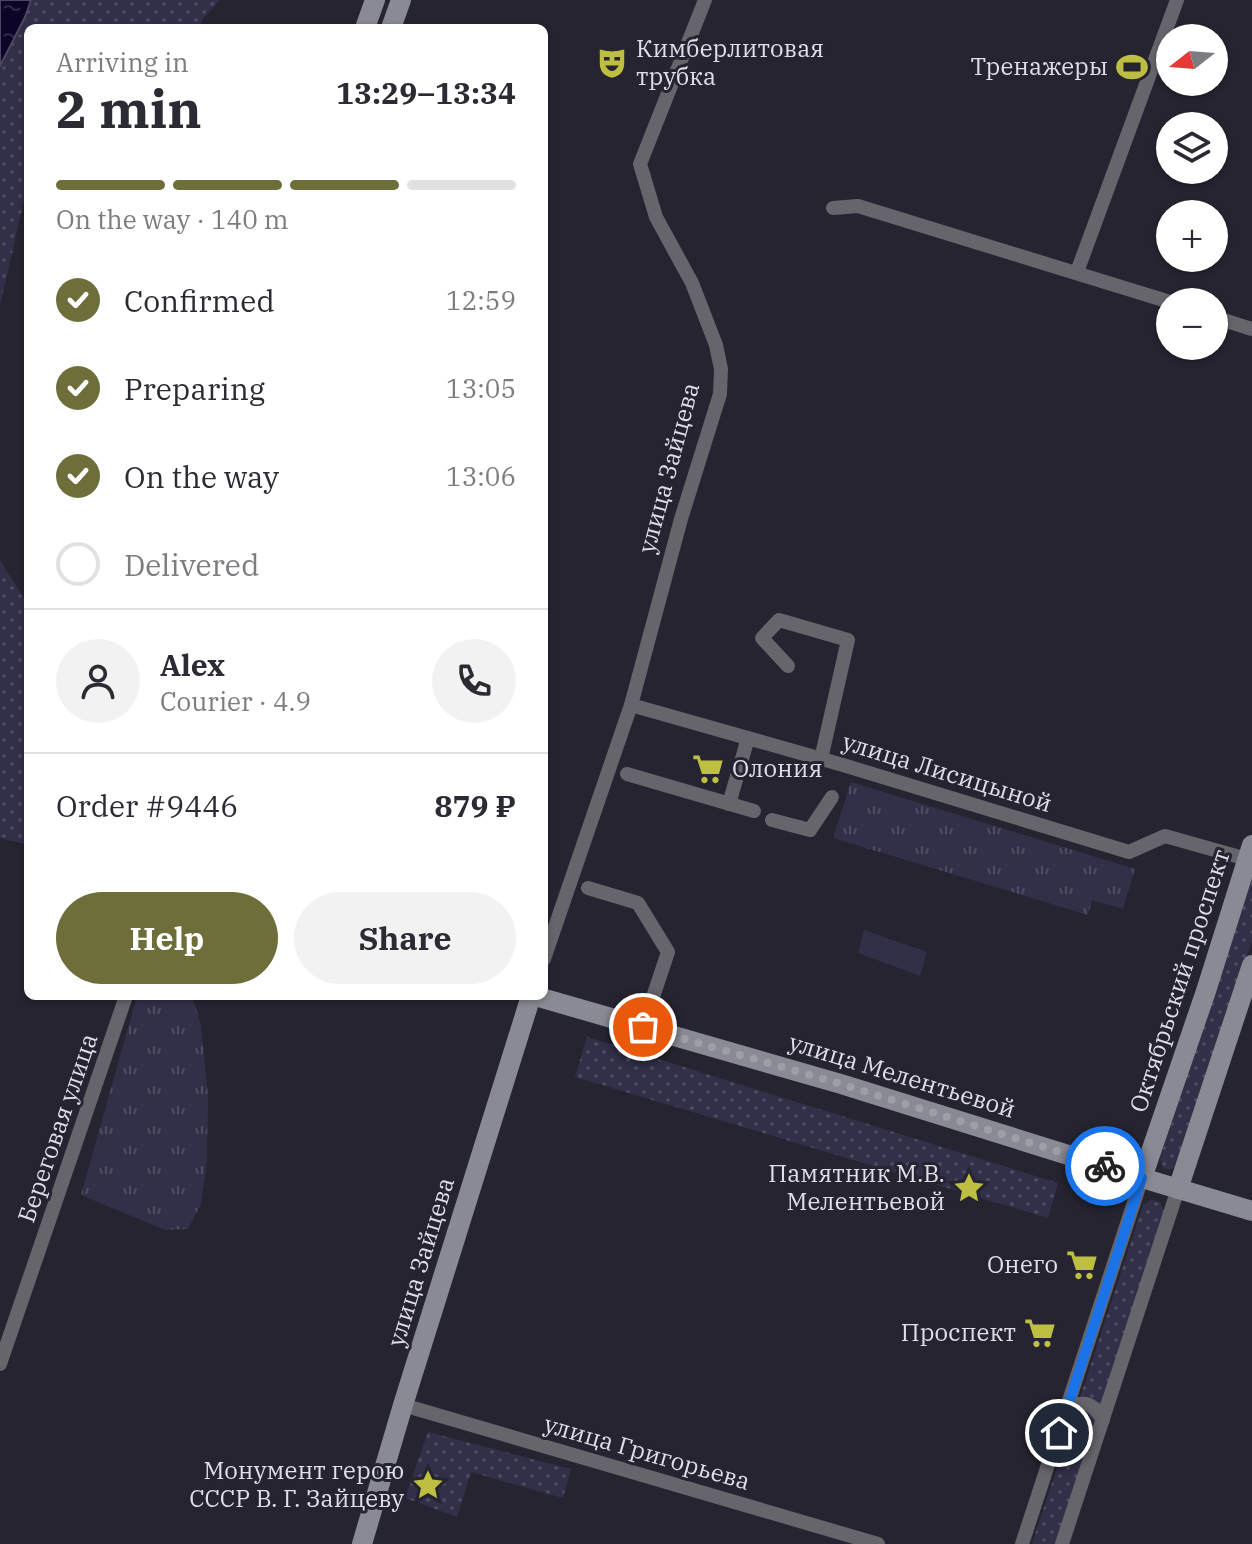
<!DOCTYPE html>
<html lang="en">
<head>
<meta charset="utf-8">
<style>
  :root { --surface:#fff; --page:#f2f2f3; --text:#2b2b33; --muted:#7c7c81; --line:#e1e1e2; --accent:#6d6e3a }
  body { margin:0; font-family:"IBM Plex Serif",serif; background:var(--page); color:var(--text); height:100vh; display:flex; flex-direction:column; font-size:30px; white-space:nowrap }
  * { box-sizing:border-box; margin:0 }
  p { font-size:26px; color:var(--muted) }
  .icon { flex:none; width:44px; height:44px; fill:none; stroke:currentColor; stroke-width:2; stroke-linecap:round; stroke-linejoin:round }
  .map { position:relative; flex:1; overflow:hidden }
  .side { position:absolute; left:24px; top:24px; width:524px; height:976px; display:flex; flex-direction:column; background:var(--surface); border-radius:12px; box-shadow:0 2px 6px #0004 }
  .side>* { flex:none }
  .needle { width:52px; rotate:253deg }
  .fabs { position:absolute; left:1156px; top:24px; display:grid; gap:16px }
  .fabs a { display:grid; place-items:center; width:72px; height:72px; border-radius:50%; background:var(--surface); box-shadow:0 2px 6px #0004; font-size:40px }
  .pin { position:absolute; display:grid; place-items:center; width:68px; height:68px; color:#fff; margin:-34px; border:4px solid #fff; border-radius:50%; box-shadow:0 2px 8px #0007 }
  .courier { position:absolute; display:grid; place-items:center; width:80px; height:80px; margin:-40px; border:6px solid #1a73e8; border-radius:50%; background:#fff; color:#222; box-shadow:0 2px 10px #0007 }
  .summary em { font-style:normal; font-weight:700 }
  .summary div { display:flex; flex-direction:column-reverse }
  .summary { display:flex; align-items:center; justify-content:space-between; height:136px; padding:0 32px }
  h1 { font-size:52px; font-weight:700; line-height:60px }
  .bar { display:grid; grid-template-columns:repeat(4,1fr); gap:12px 8px; align-content:center; height:96px; padding:0 32px }
  .bar i { height:10px; border-radius:6px; background:var(--line) }
  .bar .selected { background:var(--accent) }
  .bar p { grid-column:span 4 }
  .line { display:flex; align-items:center; gap:20px; padding:0 32px; border-top:2px solid var(--line) }
  .line div { flex:1 }
  .round { display:grid; place-items:center; flex:none; width:84px; height:84px; border-radius:42px; background:var(--page) }
  ol { padding:0 32px; list-style:none }
  li { display:flex; align-items:center; gap:24px; height:88px }
  li p { margin-inline-start:auto }
  li .icon { padding:8px; border-radius:50%; background:var(--accent); color:#fff; stroke-width:4 }
  li:last-child { color:var(--muted) }
  li i { width:44px; height:44px; border:4px solid var(--line); border-radius:50% }
  .button { display:flex; gap:16px; margin-top:auto; padding:16px 32px }
  .button a { flex:1; height:92px; border-radius:48px; background:var(--accent); color:#fff; font-size:32px; font-weight:700; line-height:92px; text-align:center }
  .button a+a { background:var(--page); color:var(--text) }
  .map>svg:first-child { display:block }
  .grass { fill:url(#grass-tufts) }
  .park { fill:url(#park-dots) }
  .pitch { fill:#322f49 }
  .water { fill:url(#water-ripples); stroke:#4d4661; stroke-width:2 }
  .lines { fill:none; stroke-linecap:round; stroke-linejoin:round }
  .minor { stroke:#66656c; stroke-width:14 }
  .secondary { stroke:#8a8a94; stroke-width:20 }
  .done { stroke:#9e9ea7; stroke-width:8; stroke-dasharray:0 14.4 }
  .route { stroke:#1a73e8; stroke-width:10 }
  .labels { text-anchor:middle; stroke-width:6; stroke-linejoin:round; paint-order:stroke }
  .poi-label { font-size:24px; fill:#dfdfe7; stroke:#252430; text-anchor:end }
  .street-label { font-size:24px; fill:#dfdfe7; stroke:#252430 }
</style>
</head>
<body>
<div class="map">
<svg width="1252" height="1544" viewBox="0 0 1252 1544">
  <defs>
    <pattern id="grass-tufts" width="24" height="20" patternUnits="userSpaceOnUse" patternTransform="scale(2)"><rect width="24" height="20" fill="#322f49"/><path d="M3 7l-1-3M5 7V3M7 7l1-3M15 17l-1-3M17 17v-4M19 17l1-3" fill="none" stroke="#4f4d63"/></pattern>
    <pattern id="park-dots" width="8" height="8" patternUnits="userSpaceOnUse" patternTransform="scale(2)"><rect width="8" height="8" fill="#322f49"/><path d="M2 2h.1M6 6h.1" fill="none" stroke="#4f4d63" stroke-width="1.8" stroke-linecap="round"/></pattern>
    <pattern id="water-ripples" width="26" height="14" patternUnits="userSpaceOnUse" patternTransform="scale(2)"><rect width="26" height="14" fill="#0e0427"/><path d="M2 4q2-2 4 0t4 0M15 11q2-2 4 0t4 0" fill="none" stroke="#312846"/></pattern>
  </defs>
  <rect width="100%" height="100%" fill="#252430"/>
  <g class="grass">
    <polygon points="851,782 1135,869 1123,909 1092,900 1088,915 833,838"/>
    <polygon points="137,996 192,996 201,1025 208,1095 207,1160 201,1204 188,1229 165,1230 81,1195"/>
  </g>
  <g class="park">
    <polygon points="31,0 220,0 202,20 200,28 28,28 28,183 0,306 0,66 25,17"/>
    <polygon points="0,560 28,605 28,845 0,838"/>
    <polygon points="1252,878 1252,941 1178,1166 1169,1170 1163,1168 1160,1158"/>
    <polygon points="587,1037 1058,1183 1048,1218 575,1077"/>
    <polygon points="1151,1200 1160,1202 1165,1213 1056,1544 1032,1544 1143,1205"/>
    <polygon points="428,1432 571,1469 563,1498 471,1472 457,1517 405,1498"/>
  </g>
  <polygon class="pitch" points="864,930 927,952 920,976 858,953"/>
  <polygon class="water" points="0,0 31,0 25,17 0,66"/>
  <g class="lines">
    <g class="minor">
      <polyline points="833,208 858,206 1170,302"/>
      <polyline points="1077,272 1177,0"/>
      <polyline points="1214,317 1252,329"/>
      <polyline points="788,666 762,638 779,620 848,640 821,759"/>
      <polyline points="631,705 843,765 1129,852 1165,836 1247,859"/>
      <polyline points="627,774 754,811"/>
      <polyline points="729,804 748,738"/>
      <polyline points="772,820 810,830 832,797"/>
      <polyline points="588,888 638,903 668,952 643,1027"/>
      <polyline points="544,959 631,705 681,519 720,394 721,369 716,345 692,283 656,217 640,164 705,0"/>
      <polyline points="0,1364 126,996"/>
      <polyline points="403,1405 878,1544"/>
      <path d="M1068 1406C1087 1401 1092 1403 1103 1420"/>
      <polyline points="1022,1544 1142,1178"/>
      <polyline points="1062,1544 1178,1189"/>
    </g>
    <g class="secondary">
      <polyline points="365,28 375,0"/>
      <polyline points="391,28 401,0"/>
      <polyline points="535,996 841,1084 1142,1178 1252,1211"/>
      <polyline points="1142,1178 1206,991 1252,845"/>
      <polyline points="1178,1189 1252,965"/>
      <polyline points="362,1544 403,1405 531,996"/>
    </g>
  </g>
  <g class="lines">
    <polyline class="done" points="643,1027 841,1084 1105,1166"/>
    <polyline class="route" points="1059,1433 1142,1178 1105,1166"/>
  </g>
  <defs>
    <symbol id="theatre-bare" viewBox="-9 -9 18 18"><path d="M-5-5.5Q0-4 5-5.5V0Q5 5 0 6Q-5 5-5 0ZM-3.3-2.5H-1v1.5H-3.3ZM1-2.5H3.3v1.5H1ZM-2.8 1Q0 5.5 2.8 1Z" fill="#bebf42" stroke="#252430" stroke-width="2.5" paint-order="stroke"/></symbol>
    <symbol id="stadium-bare" viewBox="-9 -9 18 18"><path d="M0-5a6.5 5 0 1 0 0 10a6.5 5 0 1 0 0-10ZM-3.5-1.8h7v3.6h-7Z" fill="#bebf42" stroke="#252430" stroke-width="2.5" paint-order="stroke"/></symbol>
    <symbol id="supermarket-bare" viewBox="-9 -9 18 18"><path d="M-6-5.5h2.5l.6 2H6L4.5 2H-2.5L-4.4-4H-6ZM-1.5 3.2a1.3 1.3 0 1 0 .1 0ZM3 3.2a1.3 1.3 0 1 0 .1 0Z" fill="#bebf42" stroke="#252430" stroke-width="2.5" paint-order="stroke"/></symbol>
    <symbol id="sight-bare" viewBox="-9 -9 18 18"><path d="M0-6L1.8-2.2L6-1.7L2.9 1.2L3.7 5.4L0 3.3L-3.7 5.4L-2.9 1.2L-6-1.7L-1.8-2.2Z" fill="#bebf42" stroke="#252430" stroke-width="2.5" paint-order="stroke"/></symbol>
  </defs>
  <g fill-rule="evenodd">
    <use href="#theatre-bare" x="590" y="41" width="44" height="44"/>
    <use href="#stadium-bare" x="1110" y="45" width="44" height="44"/>
    <use href="#supermarket-bare" x="686" y="747" width="44" height="44"/>
    <use href="#sight-bare" x="947" y="1166" width="44" height="44"/>
    <use href="#supermarket-bare" x="1060" y="1243" width="44" height="44"/>
    <use href="#supermarket-bare" x="1018" y="1311" width="44" height="44"/>
    <use href="#sight-bare" x="406" y="1463" width="44" height="44"/>
  </g>
  <g class="labels">
    <g class="poi-label">
      <text x="636" y="57" text-anchor="start">Кимберлитовая<tspan x="636" dy="28">трубка</tspan></text>
      <text x="1108" y="75">Тренажеры</text>
      <text x="732" y="777" text-anchor="start">Олония</text>
      <text x="945" y="1182">Памятник М.В.<tspan x="945" dy="28">Мелентьевой</tspan></text>
      <text x="1058" y="1273">Онего</text>
      <text x="1016" y="1341">Проспект</text>
      <text x="404" y="1479">Монумент герою<tspan x="404" dy="28">СССР В. Г. Зайцеву</tspan></text>
    </g>
    <g class="street-label">
      <text transform="translate(669 468) rotate(-75)" y="8">улица Зайцева</text>
      <text transform="translate(947 773) rotate(17)" y="8">улица Лисицыной</text>
      <text transform="translate(1180 981) rotate(-72)" y="8">Октябрьский проспект</text>
      <text transform="translate(902 1076) rotate(17)" y="8">улица Мелентьевой</text>
      <text transform="translate(58 1128) rotate(-71)" y="8">Береговая улица</text>
      <text transform="translate(421 1262) rotate(-73)" y="8">улица Зайцева</text>
      <text transform="translate(647 1453) rotate(16)" y="8">улица Григорьева</text>
    </g>
  </g>
</svg>
<div class="fabs">
<a><svg class="needle" viewBox="-14 -14 28 28"><path d="M0-13l5 13h-10z" fill="#e53935"/><path d="M0 13l5-13h-10z" fill="#7c7c81"/></svg></a>
<a><svg class="icon" aria-label="layers" viewBox="0 0 24 24"><path d="M12 4l9 5-9 5-9-5zM3 14l9 5 9-5"/></svg></a>
<a>+</a>
<a>−</a>
</div>
<div class="pin" style="left:643px;top:1027px;background:#ea580c"><svg class="icon" aria-label="bag" viewBox="0 0 24 24"><path d="M5 8h14l-1 12H6zM9 8a3 3 0 0 1 6 0"/></svg></div>
<div class="pin" style="left:1059px;top:1433px;background:#1f2937"><svg class="icon" aria-label="home" viewBox="0 0 24 24"><path d="M3 11l9-7 9 7M6 9v11h12V9"/></svg></div>
<div class="courier" style="left:1105px;top:1166px"><svg class="icon" aria-label="bike" viewBox="0 0 24 24"><circle cx="6" cy="16" r="4"/><circle cx="18" cy="16" r="4"/><path d="M6 16l4-8h5l3 8M10 8l3 8H6M13 5h3"/></svg></div>
<section class="side">
<div class="summary"><div><h1>2 min</h1><p>Arriving in</p></div><em>13:29–13:34</em></div>
<div class="bar"><i class="selected"></i><i class="selected"></i><i class="selected"></i><i></i><p>On the way · 140 m</p></div>
<ol>
<li><svg class="icon" aria-label="check" viewBox="0 0 24 24"><path d="M5 12l5 5 9-10"/></svg>Confirmed<p>12:59</p></li>
<li><svg class="icon" aria-label="check" viewBox="0 0 24 24"><path d="M5 12l5 5 9-10"/></svg>Preparing<p>13:05</p></li>
<li><svg class="icon" aria-label="check" viewBox="0 0 24 24"><path d="M5 12l5 5 9-10"/></svg>On the way<p>13:06</p></li>
<li><i></i>Delivered</li>
</ol>
<div class="line" style="height:144px"><a class="round"><svg class="icon" aria-label="person" viewBox="0 0 24 24"><circle cx="12" cy="8" r="4"/><path d="M4 21q1-7 8-7t8 7"/></svg></a><div><b>Alex</b><p>Courier · 4.9</p></div><a class="round"><svg class="icon" aria-label="phone" viewBox="0 0 24 24"><path d="M5 4h4l2 5-3 2q2 4 5 5l2-3 5 2v4C11 20 4 13 5 4z"/></svg></a></div>
<div class="line" style="height:104px"><div>Order #9446</div><b>879 ₽</b></div>
<div class="button"><a>Help</a><a>Share</a></div>
</section>
</div>
</body>
</html>
